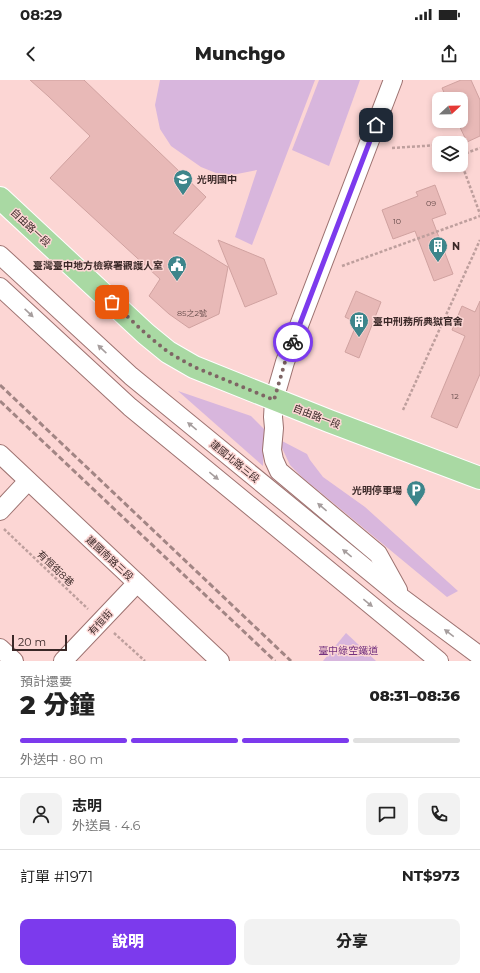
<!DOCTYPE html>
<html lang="zh-TW">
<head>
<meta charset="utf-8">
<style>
  :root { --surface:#fff; --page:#f2f2f2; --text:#222; --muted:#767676; --line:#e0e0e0; --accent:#7c3aed }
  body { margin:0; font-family:Montserrat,"Noto Sans TC",sans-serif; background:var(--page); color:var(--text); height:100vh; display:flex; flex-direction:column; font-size:15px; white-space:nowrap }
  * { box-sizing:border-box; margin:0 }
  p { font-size:13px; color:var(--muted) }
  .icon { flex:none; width:22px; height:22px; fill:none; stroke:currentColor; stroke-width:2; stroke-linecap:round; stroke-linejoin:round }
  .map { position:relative; height:581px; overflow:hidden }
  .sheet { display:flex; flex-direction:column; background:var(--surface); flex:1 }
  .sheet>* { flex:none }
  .needle { width:26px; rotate:68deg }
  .fabs { position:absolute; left:432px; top:12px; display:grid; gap:8px }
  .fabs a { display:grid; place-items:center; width:36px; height:36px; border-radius:8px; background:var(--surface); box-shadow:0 2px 6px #0003; font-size:20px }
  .scale { position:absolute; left:12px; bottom:10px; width:55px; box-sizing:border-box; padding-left:4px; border:2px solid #3a2827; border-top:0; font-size:11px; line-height:14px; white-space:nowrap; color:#3a2827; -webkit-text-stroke:3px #fcd6d4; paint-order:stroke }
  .pin { position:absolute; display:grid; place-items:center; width:34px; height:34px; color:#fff; margin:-17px; border-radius:8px; box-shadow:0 2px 6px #0006 }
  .courier { position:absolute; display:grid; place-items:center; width:40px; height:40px; margin:-20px; border:3px solid #7c3aed; border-radius:50%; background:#fff; color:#222; box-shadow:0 1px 5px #0007 }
  .summary em { font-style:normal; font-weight:800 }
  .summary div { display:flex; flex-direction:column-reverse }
  .summary { display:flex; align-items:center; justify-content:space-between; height:68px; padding:0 20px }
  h1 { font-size:26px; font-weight:800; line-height:30px }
  .bar { display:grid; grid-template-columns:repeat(4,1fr); gap:6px 4px; align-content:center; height:48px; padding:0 20px }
  .bar i { height:5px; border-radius:3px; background:var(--line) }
  .bar .current { background:var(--accent) }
  .bar p { grid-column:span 4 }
  .line { display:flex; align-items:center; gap:10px; padding:0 20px; border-top:1px solid var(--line) }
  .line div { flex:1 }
  .round { display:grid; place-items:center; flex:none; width:42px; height:42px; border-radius:8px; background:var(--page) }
  .action { display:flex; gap:8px; margin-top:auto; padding:8px 20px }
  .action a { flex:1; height:46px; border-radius:8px; background:var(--accent); color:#fff; font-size:16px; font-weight:800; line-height:46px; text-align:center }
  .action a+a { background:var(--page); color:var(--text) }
  .status { display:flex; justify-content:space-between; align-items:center; height:28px; padding:0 20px; background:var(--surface); direction:ltr }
  .status svg { height:11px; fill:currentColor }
  header { display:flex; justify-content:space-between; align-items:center; height:52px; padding:0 20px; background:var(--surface); font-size:18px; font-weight:800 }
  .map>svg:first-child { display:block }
  .green { fill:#d8b6dd }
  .building { fill:#e8b9b7; stroke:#d0a2a0 }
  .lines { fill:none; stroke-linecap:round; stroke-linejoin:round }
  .minor-casing { stroke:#9d7270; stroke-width:20 }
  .major-casing { stroke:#fff; stroke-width:24 }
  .path { stroke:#be9f9d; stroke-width:2.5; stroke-dasharray:3 2; stroke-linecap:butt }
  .minor { stroke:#fff; stroke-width:18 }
  .major { stroke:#a9d9a3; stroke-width:22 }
  .rail { stroke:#a28584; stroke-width:3; stroke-dasharray:6 3; stroke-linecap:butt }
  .oneway { fill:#a69e9e }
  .done { stroke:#7e6564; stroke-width:4; stroke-dasharray:0 7.2 }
  .route { stroke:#7c3aed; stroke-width:5 }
  .labels { text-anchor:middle; stroke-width:3; stroke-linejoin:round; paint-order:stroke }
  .number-label { font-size:8px; fill:#664c4b }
  .poi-label { font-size:10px; font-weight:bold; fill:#3a2827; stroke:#fcd6d4; text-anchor:start }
  .street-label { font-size:10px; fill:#3a2827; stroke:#fcd6d4 }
  .park-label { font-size:10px; fill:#74327f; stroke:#fcd6d4 }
</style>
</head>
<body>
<div class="status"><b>08:29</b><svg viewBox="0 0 49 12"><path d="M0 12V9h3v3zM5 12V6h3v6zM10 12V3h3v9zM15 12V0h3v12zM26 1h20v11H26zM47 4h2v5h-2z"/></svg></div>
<header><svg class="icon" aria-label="back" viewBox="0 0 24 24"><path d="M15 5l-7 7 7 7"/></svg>Munchgo<svg class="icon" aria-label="share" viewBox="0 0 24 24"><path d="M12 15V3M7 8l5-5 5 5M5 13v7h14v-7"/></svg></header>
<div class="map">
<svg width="480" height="581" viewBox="0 0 480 581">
  <rect width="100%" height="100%" fill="#fcd6d4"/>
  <g class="green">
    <polygon points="160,0 315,0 252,165 235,157 257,90 232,95 216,93 201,87 171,66 160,49 155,25"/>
    <polygon points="319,0 360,0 329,86 292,70"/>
    <polygon points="178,311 251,336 264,349 263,386"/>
    <polygon points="282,361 307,374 310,380 323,397 365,427 458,511 447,517 303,398 290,385 282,368"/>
    <polygon points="346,553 376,581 323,581"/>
  </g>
  <g class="building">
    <polygon points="30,0 84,0 206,117 173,153 228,187 219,234 189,248 169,234 149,216 160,199 50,98 90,56 48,16"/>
    <polygon points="461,0 471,0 480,20 480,56 467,62 457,41 461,41 461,19 447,19 442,8"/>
    <polygon points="435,105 446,134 432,139 453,194 434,201 415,151 393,159 382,130 418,116 416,112"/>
    <polygon points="218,160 264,179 277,214 245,227"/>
    <polygon points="356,211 381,222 359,278 345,272 357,243 345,237"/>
    <polygon points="480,221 480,294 457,348 431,337 465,256 452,250 462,226 475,232"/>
  </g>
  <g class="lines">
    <defs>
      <g id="minor">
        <polyline points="393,0 285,282 274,320 273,337 274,348 272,370 274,380 279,391 378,474 398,510"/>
        <polyline points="0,175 131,296 402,518 480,576"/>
        <polyline points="0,207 130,327 439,581"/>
        <polyline points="0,374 220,581"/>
        <polyline points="0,431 28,401"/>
        <polyline points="0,568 14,581"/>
        <polyline points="63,581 137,503"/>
      </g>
      <polyline id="major" points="0,118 146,254 168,272 194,287 329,341 480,398"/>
    </defs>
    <use href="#minor" class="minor-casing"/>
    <use href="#major" class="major-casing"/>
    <g class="path">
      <polyline points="392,68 439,65"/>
      <polyline points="461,75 480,68"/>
      <polyline points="461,82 480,134"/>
      <polyline points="342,186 480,136"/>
      <polyline points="403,330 480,160"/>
      <polyline points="4,449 88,529"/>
      <polyline points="114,553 145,581"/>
    </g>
    <use href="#minor" class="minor"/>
    <use href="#major" class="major"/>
    <g class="rail">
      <polyline points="0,305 291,581"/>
      <polyline points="0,321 275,581"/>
    </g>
  </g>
  <defs><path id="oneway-solid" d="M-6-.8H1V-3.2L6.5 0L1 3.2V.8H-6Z"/></defs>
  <g class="oneway">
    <use href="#oneway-solid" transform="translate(29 233) rotate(43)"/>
    <use href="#oneway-solid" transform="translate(102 269) rotate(-137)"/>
    <use href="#oneway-solid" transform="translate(192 346) rotate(-141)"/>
    <use href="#oneway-solid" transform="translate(214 396) rotate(39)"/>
    <use href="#oneway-solid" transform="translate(322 427) rotate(-140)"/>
    <use href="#oneway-solid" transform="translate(347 473) rotate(-141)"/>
    <use href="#oneway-solid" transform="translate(368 523) rotate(39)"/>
    <use href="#oneway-solid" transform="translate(449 553) rotate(-143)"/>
  </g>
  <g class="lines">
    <polyline class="done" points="112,222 146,254 168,272 194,287 274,320 285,282 293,262"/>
    <polyline class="route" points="293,262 376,45"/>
  </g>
  <defs>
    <symbol id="school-pin" viewBox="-11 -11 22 30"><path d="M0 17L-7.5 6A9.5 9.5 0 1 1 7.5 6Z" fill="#3d858b" stroke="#fcd6d4"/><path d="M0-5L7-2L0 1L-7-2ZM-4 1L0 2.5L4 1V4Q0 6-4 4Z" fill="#fff"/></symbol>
    <symbol id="building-pin" viewBox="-11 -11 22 30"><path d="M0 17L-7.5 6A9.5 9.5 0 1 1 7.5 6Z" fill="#3d858b" stroke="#fcd6d4"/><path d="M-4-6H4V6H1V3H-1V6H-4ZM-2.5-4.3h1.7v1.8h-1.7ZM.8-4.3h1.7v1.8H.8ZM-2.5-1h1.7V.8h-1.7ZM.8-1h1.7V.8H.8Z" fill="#fff"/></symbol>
    <symbol id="civic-pin" viewBox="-11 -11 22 30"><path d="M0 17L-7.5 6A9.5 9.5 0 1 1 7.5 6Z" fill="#3d858b" stroke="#fcd6d4"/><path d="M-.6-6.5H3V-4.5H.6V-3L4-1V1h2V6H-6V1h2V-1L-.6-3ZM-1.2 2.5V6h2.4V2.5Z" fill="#fff"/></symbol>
    <symbol id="parking-pin" viewBox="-11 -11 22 30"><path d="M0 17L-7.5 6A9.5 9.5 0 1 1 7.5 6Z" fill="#3d858b" stroke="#fcd6d4"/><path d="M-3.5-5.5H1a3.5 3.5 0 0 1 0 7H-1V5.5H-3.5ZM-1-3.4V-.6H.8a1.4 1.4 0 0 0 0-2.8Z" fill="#fff"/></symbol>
  </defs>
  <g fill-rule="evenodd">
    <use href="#school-pin" x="172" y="88" width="22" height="30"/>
    <use href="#building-pin" x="427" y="155" width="22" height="30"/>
    <use href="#civic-pin" x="166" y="174" width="22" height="30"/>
    <use href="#building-pin" x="348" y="230" width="22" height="30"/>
    <use href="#parking-pin" x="405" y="399" width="22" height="30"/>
  </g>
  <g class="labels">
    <g class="number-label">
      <text x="431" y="126">09</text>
      <text x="397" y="144">10</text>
      <text x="192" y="236">85之2號</text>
      <text x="455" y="319">12</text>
    </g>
    <g class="poi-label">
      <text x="197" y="103">光明國中</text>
      <text x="452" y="170">N</text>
      <text x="163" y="189" text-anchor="end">臺灣臺中地方檢察署觀護人室</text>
      <text x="373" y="245">臺中刑務所典獄官舍</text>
      <text x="402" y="414" text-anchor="end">光明停車場</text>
    </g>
    <g class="street-label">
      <text transform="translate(31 147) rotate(43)" y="4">自由路一段</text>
      <text transform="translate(317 336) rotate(21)" y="4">自由路一段</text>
      <text transform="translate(235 381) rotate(39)" y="4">建國北路三段</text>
      <text transform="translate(110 478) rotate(43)" y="4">建國南路三段</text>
      <text transform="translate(56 488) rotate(44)" y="4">有恒街8巷</text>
      <text transform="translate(100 542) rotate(-47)" y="4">有恒街</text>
    </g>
    <g class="park-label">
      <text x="348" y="574">臺中綠空鐵道</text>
    </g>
  </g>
</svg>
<div class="fabs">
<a><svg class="needle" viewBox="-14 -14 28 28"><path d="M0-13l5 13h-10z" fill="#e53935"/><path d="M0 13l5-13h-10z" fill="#767676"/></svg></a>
<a><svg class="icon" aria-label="layers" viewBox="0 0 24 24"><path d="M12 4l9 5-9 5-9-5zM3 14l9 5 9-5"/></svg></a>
</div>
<div class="scale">20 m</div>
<div class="pin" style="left:112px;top:222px;background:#ea580c"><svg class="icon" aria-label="bag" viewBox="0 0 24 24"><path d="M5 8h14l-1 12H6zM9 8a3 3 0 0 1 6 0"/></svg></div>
<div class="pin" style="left:376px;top:45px;background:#1f2937"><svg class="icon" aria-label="home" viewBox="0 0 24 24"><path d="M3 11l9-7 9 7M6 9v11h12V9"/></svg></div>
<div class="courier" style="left:293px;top:262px"><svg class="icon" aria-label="bike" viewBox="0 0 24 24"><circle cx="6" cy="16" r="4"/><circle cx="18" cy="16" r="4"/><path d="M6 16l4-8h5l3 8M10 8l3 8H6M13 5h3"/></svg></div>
</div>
<section class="sheet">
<div class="summary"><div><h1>2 分鐘</h1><p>預計還要</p></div><em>08:31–08:36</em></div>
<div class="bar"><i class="current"></i><i class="current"></i><i class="current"></i><i></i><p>外送中 · 80 m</p></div>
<div class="line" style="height:72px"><a class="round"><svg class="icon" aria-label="person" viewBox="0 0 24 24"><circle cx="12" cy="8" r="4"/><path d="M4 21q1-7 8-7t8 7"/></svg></a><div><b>志明</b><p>外送員 · 4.6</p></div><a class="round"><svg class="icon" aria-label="chat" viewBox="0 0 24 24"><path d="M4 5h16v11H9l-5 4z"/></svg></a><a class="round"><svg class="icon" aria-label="phone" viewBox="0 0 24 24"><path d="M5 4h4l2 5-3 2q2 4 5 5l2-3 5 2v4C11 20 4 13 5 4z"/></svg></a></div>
<div class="line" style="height:52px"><div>訂單 #1971</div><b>NT$973</b></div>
<div class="action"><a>說明</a><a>分享</a></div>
</section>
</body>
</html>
